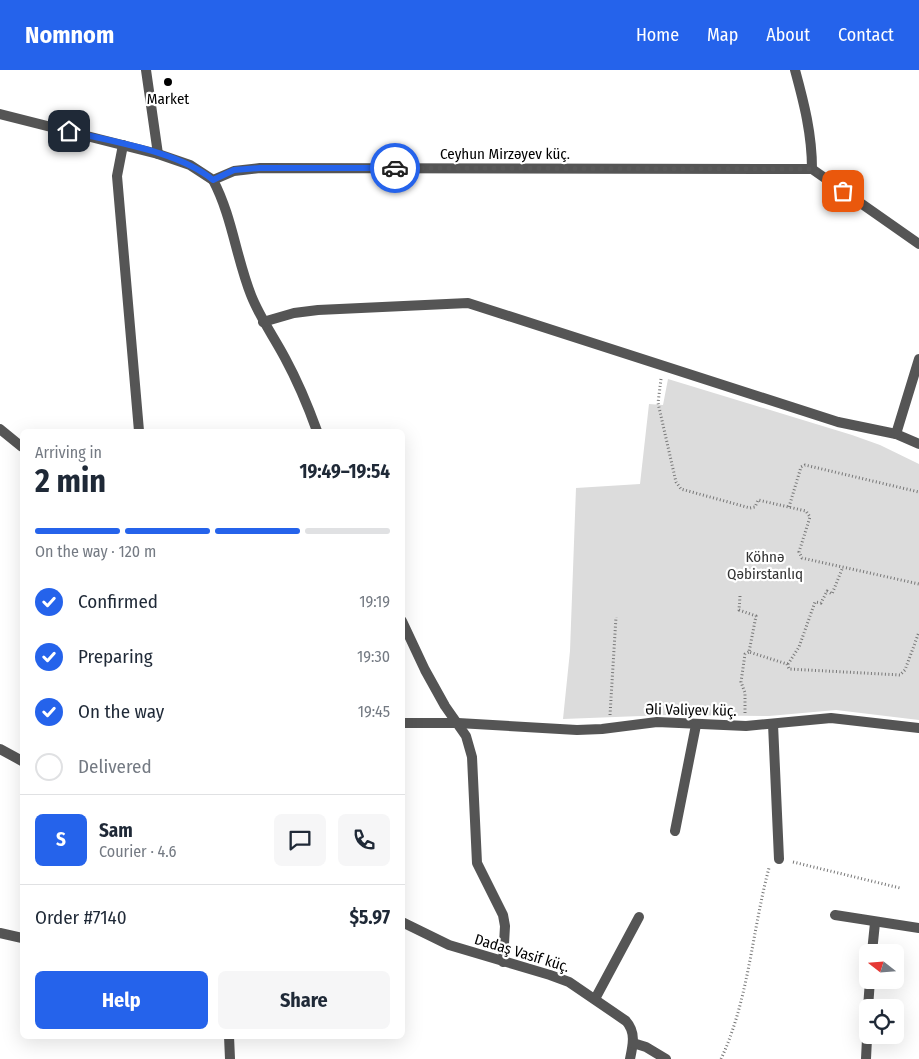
<!DOCTYPE html>
<html lang="en">
<head>
<meta charset="utf-8">
<style>
  :root { --surface:#fff; --page:#f6f6f7; --text:#1f2937; --muted:#747a83; --line:#e0e1e3; --accent:#2563eb }
  body { margin:0; font-family:"Fira Sans Condensed",sans-serif; background:var(--page); color:var(--text); height:100vh; display:flex; flex-direction:column; font-size:19px; white-space:nowrap }
  * { box-sizing:border-box; margin:0 }
  p { font-size:16px; color:var(--muted) }
  .icon { flex:none; width:28px; height:28px; fill:none; stroke:currentColor; stroke-width:2; stroke-linecap:round; stroke-linejoin:round }
  .map { position:relative; flex:1; overflow:hidden }
  .panel { position:absolute; left:20px; top:359px; width:385px; height:610px; display:flex; flex-direction:column; background:var(--surface); border-radius:8px; box-shadow:0 5px 20px #0002 }
  .panel>* { flex:none }
  .needle { width:32px; rotate:287deg }
  .buttons { position:absolute; left:859px; top:874px; display:grid; gap:10px }
  .buttons a { display:grid; place-items:center; width:45px; height:45px; border-radius:8px; background:var(--surface); box-shadow:0 5px 20px #0002; font-size:25px }
  .pin { position:absolute; display:grid; place-items:center; width:42px; height:42px; color:#fff; margin:-21px; border-radius:10px; box-shadow:0 2px 8px #0006 }
  .courier { position:absolute; display:grid; place-items:center; width:50px; height:50px; margin:-25px; border:4px solid #2563eb; border-radius:50%; background:#fff; color:#222; box-shadow:0 1px 6px #0007 }
  .summary em { font-style:normal; font-weight:700 }
  .summary div { display:flex; flex-direction:column-reverse }
  .summary { display:flex; align-items:center; justify-content:space-between; height:85px; padding:0 15px }
  h1 { font-size:32px; font-weight:700; line-height:38px }
  .bar { display:grid; grid-template-columns:repeat(4,1fr); gap:8px 5px; align-content:center; height:60px; padding:0 15px }
  .bar i { height:6px; border-radius:4px; background:var(--line) }
  .bar .selected { background:var(--accent) }
  .bar p { grid-column:span 4 }
  .line { display:flex; align-items:center; gap:12px; padding:0 15px; border-top:1px solid var(--line) }
  .line div { flex:1 }
  .round { display:grid; place-items:center; flex:none; width:52px; height:52px; border-radius:8px; background:var(--page) }
  ol { padding:0 15px; list-style:none }
  li { display:flex; align-items:center; gap:15px; height:55px }
  li p { margin-inline-start:auto }
  li .icon { padding:5px; border-radius:50%; background:var(--accent); color:#fff; stroke-width:4 }
  li:last-child { color:var(--muted) }
  li i { width:28px; height:28px; border:2px solid var(--line); border-radius:50% }
  .action { display:flex; gap:10px; margin-top:auto; padding:10px 15px }
  .action a { flex:1; height:58px; border-radius:8px; background:var(--accent); color:#fff; font-size:20px; font-weight:700; line-height:58px; text-align:center }
  .action a+a { background:var(--page); color:var(--text) }
  header { display:flex; align-items:center; gap:30px; box-sizing:border-box; height:70px; padding:0 25px; background:var(--accent); color:#fff }
  header strong { font-size:24px }
  nav { display:flex; gap:28px; margin-inline-start:auto; font-size:18px }
  .map>svg:first-child { display:block }
  .green { fill:#dcdcdc }
  .lines { fill:none; stroke-linecap:round; stroke-linejoin:round }
  .path { stroke:#777; stroke-width:3; stroke-dasharray:1 2.5; stroke-linecap:butt }
  .minor { stroke:#555; stroke-width:10 }
  .done { stroke:#595959; stroke-width:5; stroke-dasharray:0 9 }
  .route { stroke:#2563eb; stroke-width:6 }
  .poi-dot { fill:#000; stroke:#fff; stroke-width:2 }
  .labels { text-anchor:middle; stroke-width:4.5; stroke-linejoin:round; paint-order:stroke }
  .poi-label { font-size:15px; fill:#000; stroke:#fff }
  .street-label { font-size:15px; fill:#000; stroke:#fff }
  .park-label { font-size:15px; fill:#333; stroke:#fff }
</style>
</head>
<body>
<header>
<strong>Nomnom</strong>
<nav><a>Home</a><a>Map</a><a>About</a><a>Contact</a></nav>
</header>
<div class="map">
<svg width="919" height="989" viewBox="0 0 919 989">
  <rect width="100%" height="100%" fill="#fff"/>
  <polygon class="green" points="668,309 852,365 880,375 919,394 919,650 836,640 769,646 667,645 563,649 570,581 576,418 640,414 649,334 663,335"/>
  <g class="lines">
    <g class="path">
      <polyline points="661,309 658,333 676,412 681,419 750,438 755,437 758,430 806,441 810,447 799,482 802,488 919,514"/>
      <polyline points="789,437 801,397 805,395 919,422"/>
      <polyline points="740,526 739,540 756,546 749,582 787,594 789,599 900,605 905,600 919,562"/>
      <polyline points="788,594 799,577 815,532 821,533 827,521 832,524 842,499"/>
      <polyline points="745,643 745,623 741,612 745,584 749,582"/>
      <polyline points="610,645 616,547"/>
      <polyline points="793,792 900,818"/>
      <path d="M721 989C749 929 752 861 769 798"/>
    </g>
    <g class="minor">
      <polyline points="146,0 158,84"/>
      <path d="M795 0C804 33 812 64 812 99L919 174"/>
      <polyline points="0,44 158,84 190,95 213,110 234,101 260,98 812,99"/>
      <polyline points="123,75 117,106 139,361"/>
      <path d="M213 110C232 146 236 187 251 225 260 248 274 267 285 288 298 312 308 336 317 361"/>
      <polyline points="263,252 294,243 318,240 468,233 838,352 896,364"/>
      <polyline points="919,289 896,364 919,374"/>
      <polyline points="0,359 22,377"/>
      <polyline points="402,551 425,600 445,636 466,666 472,687 477,793 503,845 505,856 503,892"/>
      <polyline points="402,653 458,653 577,660 602,659 657,652 746,656 831,648 919,658"/>
      <polyline points="773,654 779,789"/>
      <polyline points="0,679 22,691"/>
      <polyline points="675,761 696,655"/>
      <polyline points="835,845 919,858"/>
      <path d="M402 852 449 875 550 905 569 912 626 951C636 962 633 975 630 989"/>
      <polyline points="0,863 22,868"/>
      <polyline points="872,882 875,853"/>
      <polyline points="595,929 639,847"/>
      <polyline points="868,938 870,910"/>
      <polyline points="229,966 230,989"/>
      <polyline points="633,973 646,977 666,989"/>
      <polyline points="866,989 868,948"/>
    </g>
  </g>
  <g class="lines">
    <polyline class="done" points="395,98 812,99 843,121"/>
    <path class="route" d="M69 61C113 72 178 81 213 110L234 100 260 98H395"/>
  </g>
  <circle class="poi-dot" cx="168" cy="12" r="5"/>
  <g class="labels">
    <g class="poi-label">
      <text x="168" y="34">Market</text>
    </g>
    <g class="street-label">
      <text x="505" y="89">Ceyhun Mirzəyev küç.</text>
      <text transform="translate(691 640) rotate(1)" y="5">Əli Vəliyev küç.</text>
      <text transform="translate(522 883) rotate(17)" y="5">Dadaş Vasif küç.</text>
    </g>
    <g class="park-label">
      <text x="765" y="492">Köhnə<tspan x="765" dy="17">Qəbirstanlıq</tspan></text>
    </g>
  </g>
</svg>
<div class="buttons">
<a><svg class="needle" viewBox="-14 -14 28 28"><path d="M0-13l5 13h-10z" fill="#e53935"/><path d="M0 13l5-13h-10z" fill="#747a83"/></svg></a>
<a><svg class="icon" aria-label="locate" viewBox="0 0 24 24"><circle cx="12" cy="12" r="6"/><path d="M12 2v4M12 18v4M2 12h4M18 12h4"/></svg></a>
</div>
<div class="pin" style="left:843px;top:121px;background:#ea580c"><svg class="icon" aria-label="bag" viewBox="0 0 24 24"><path d="M5 8h14l-1 12H6zM9 8a3 3 0 0 1 6 0"/></svg></div>
<div class="pin" style="left:69px;top:61px;background:#1f2937"><svg class="icon" aria-label="home" viewBox="0 0 24 24"><path d="M3 11l9-7 9 7M6 9v11h12V9"/></svg></div>
<div class="courier" style="left:395px;top:98px"><svg class="icon" aria-label="car" viewBox="0 0 24 24"><path d="M5 17H2v-5l4-1 3-4h7l3 4 3 1v5h-3M9 17h6M6 11h13"/><circle cx="7" cy="17" r="2"/><circle cx="17" cy="17" r="2"/></svg></div>
<section class="panel">
<div class="summary"><div><h1>2 min</h1><p>Arriving in</p></div><em>19:49–19:54</em></div>
<div class="bar"><i class="selected"></i><i class="selected"></i><i class="selected"></i><i></i><p>On the way · 120 m</p></div>
<ol>
<li><svg class="icon" aria-label="check" viewBox="0 0 24 24"><path d="M5 12l5 5 9-10"/></svg>Confirmed<p>19:19</p></li>
<li><svg class="icon" aria-label="check" viewBox="0 0 24 24"><path d="M5 12l5 5 9-10"/></svg>Preparing<p>19:30</p></li>
<li><svg class="icon" aria-label="check" viewBox="0 0 24 24"><path d="M5 12l5 5 9-10"/></svg>On the way<p>19:45</p></li>
<li><i></i>Delivered</li>
</ol>
<div class="line" style="height:90px"><b class="round" style="background:var(--accent);color:#fff">S</b><div><b>Sam</b><p>Courier · 4.6</p></div><a class="round"><svg class="icon" aria-label="chat" viewBox="0 0 24 24"><path d="M4 5h16v11H9l-5 4z"/></svg></a><a class="round"><svg class="icon" aria-label="phone" viewBox="0 0 24 24"><path d="M5 4h4l2 5-3 2q2 4 5 5l2-3 5 2v4C11 20 4 13 5 4z"/></svg></a></div>
<div class="line" style="height:65px"><div>Order #7140</div><b>$5.97</b></div>
<div class="action"><a>Help</a><a>Share</a></div>
</section>
</div>
</body>
</html>
